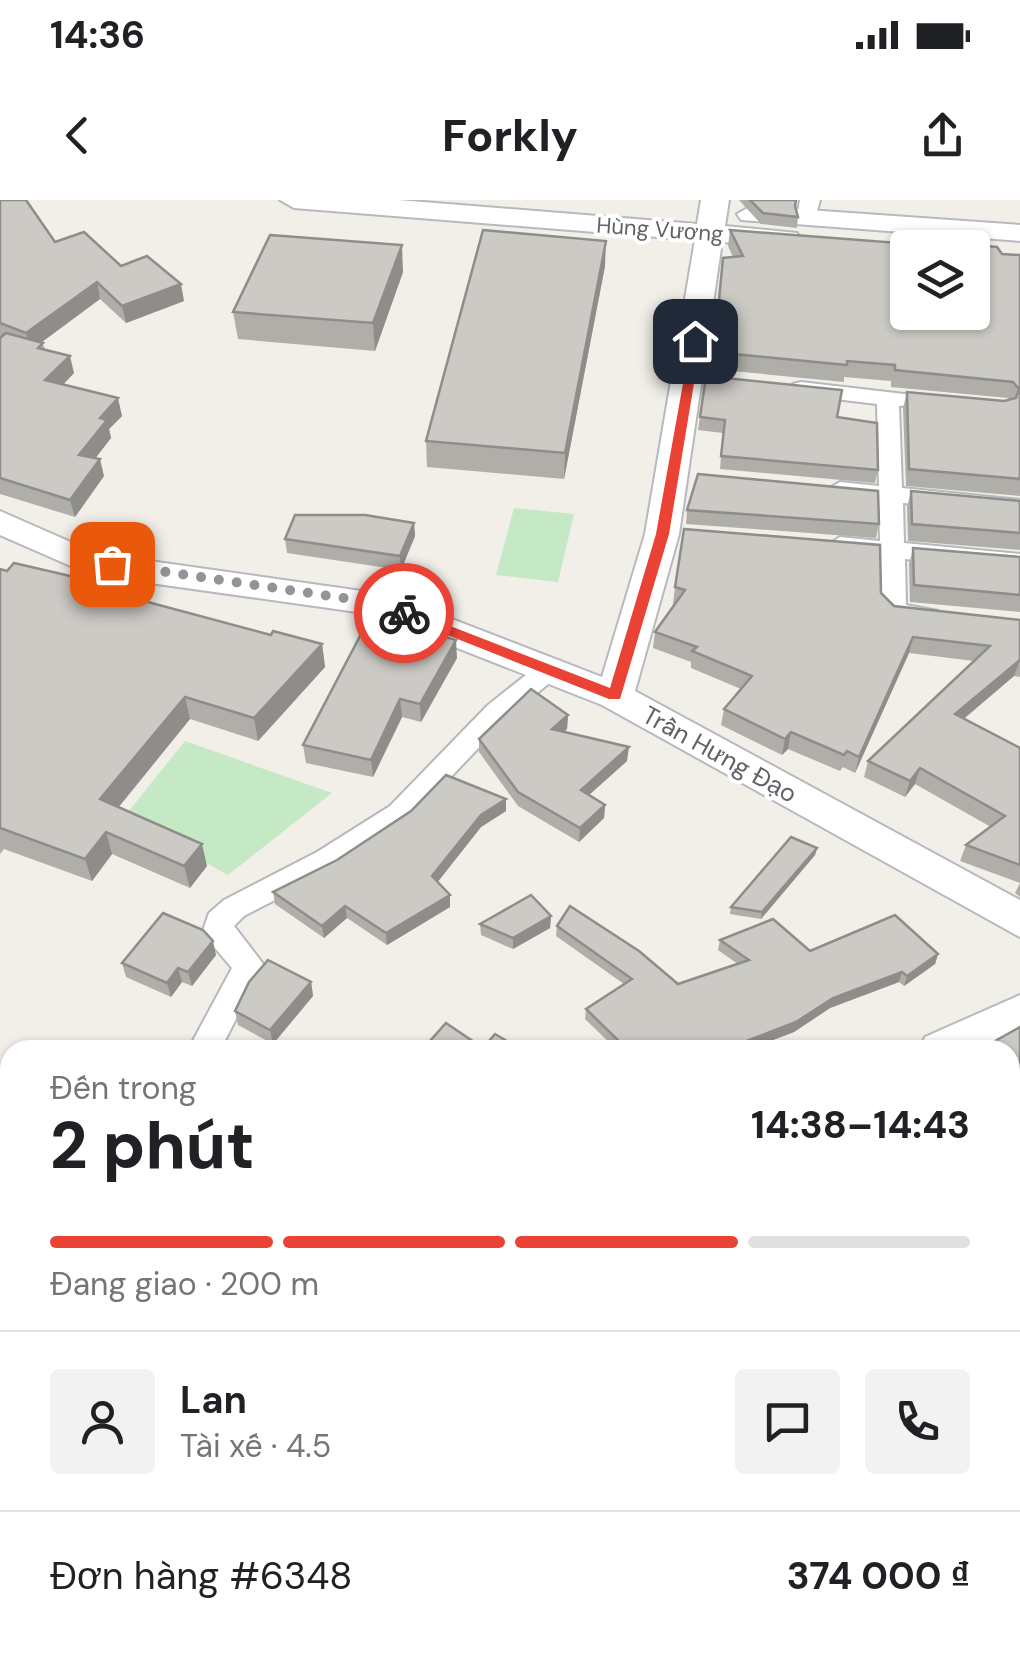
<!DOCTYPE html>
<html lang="vi">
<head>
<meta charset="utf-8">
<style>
  :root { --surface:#fff; --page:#f2f2f2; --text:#202124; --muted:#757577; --line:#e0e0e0; --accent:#ea4335 }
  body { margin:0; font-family:"DM Sans",sans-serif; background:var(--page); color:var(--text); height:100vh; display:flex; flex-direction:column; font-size:38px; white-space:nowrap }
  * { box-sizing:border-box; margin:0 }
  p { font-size:32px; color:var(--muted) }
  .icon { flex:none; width:55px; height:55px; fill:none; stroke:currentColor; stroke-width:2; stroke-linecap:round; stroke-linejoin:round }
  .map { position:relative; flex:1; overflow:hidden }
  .sheet { position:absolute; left:0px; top:840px; width:1020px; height:622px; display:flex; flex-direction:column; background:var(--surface); border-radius:30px 30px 0 0; box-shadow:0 2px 8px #0004 }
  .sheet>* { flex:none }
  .fabs { position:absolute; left:890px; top:30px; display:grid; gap:20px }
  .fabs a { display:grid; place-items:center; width:100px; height:100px; border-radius:10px; background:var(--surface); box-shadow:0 2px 8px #0004; font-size:50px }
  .pin { position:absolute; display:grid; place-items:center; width:85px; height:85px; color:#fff; margin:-42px; border-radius:20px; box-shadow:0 5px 15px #0006 }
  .courier { position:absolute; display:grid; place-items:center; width:100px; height:100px; margin:-50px; border:8px solid #ea4335; border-radius:50%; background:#fff; color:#222; box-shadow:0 2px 12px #0007 }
  .summary em { font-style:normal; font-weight:800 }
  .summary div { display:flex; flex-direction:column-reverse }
  .summary { display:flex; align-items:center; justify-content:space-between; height:170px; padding:0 50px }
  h1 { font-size:65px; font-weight:800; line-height:75px }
  .bar { display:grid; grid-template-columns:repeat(4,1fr); gap:15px 10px; align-content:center; height:120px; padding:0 50px }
  .bar i { height:12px; border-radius:8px; background:var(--line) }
  .bar .active { background:var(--accent) }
  .bar p { grid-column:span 4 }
  .line { display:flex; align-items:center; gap:25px; padding:0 50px; border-top:2px solid var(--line) }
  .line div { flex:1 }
  .round { display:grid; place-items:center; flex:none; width:105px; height:105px; border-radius:10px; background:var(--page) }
  .status { display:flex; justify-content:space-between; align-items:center; height:70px; padding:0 50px; background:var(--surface); direction:ltr }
  .status svg { height:28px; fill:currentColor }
  header { display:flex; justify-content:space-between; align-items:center; height:130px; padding:0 50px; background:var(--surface); font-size:45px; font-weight:800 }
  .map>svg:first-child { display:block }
  .green { fill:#c5e8c5 }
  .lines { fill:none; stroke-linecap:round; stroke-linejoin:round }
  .street-casing { stroke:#b5b8bc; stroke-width:4 }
  .secondary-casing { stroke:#b6babf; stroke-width:4 }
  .street { fill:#fff; fill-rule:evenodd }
  .secondary { fill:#fff; fill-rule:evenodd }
  .wall { fill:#afaea9 }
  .shaded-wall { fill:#8f8d8a }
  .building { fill:#cccac5; stroke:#8f8d8a; stroke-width:2.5; fill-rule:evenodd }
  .route { fill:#ea4335 }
  .done { stroke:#929495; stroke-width:10; stroke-dasharray:0 18 }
  .labels { text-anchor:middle; stroke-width:8; stroke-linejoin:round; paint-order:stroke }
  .far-street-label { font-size:22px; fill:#5f6368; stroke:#fff }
  .street-label { font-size:25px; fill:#5f6368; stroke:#fff }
</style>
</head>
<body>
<div class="status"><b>14:36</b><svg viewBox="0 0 49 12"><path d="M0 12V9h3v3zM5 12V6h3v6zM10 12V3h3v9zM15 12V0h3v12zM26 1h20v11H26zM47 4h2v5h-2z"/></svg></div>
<header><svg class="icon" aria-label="back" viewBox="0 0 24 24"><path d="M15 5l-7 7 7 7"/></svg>Forkly<svg class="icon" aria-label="share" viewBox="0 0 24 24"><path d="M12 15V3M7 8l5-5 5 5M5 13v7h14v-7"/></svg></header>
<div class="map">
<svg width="1020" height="1462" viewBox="0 0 1020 1462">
  <rect width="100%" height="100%" fill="#f1efe8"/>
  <g class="green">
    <polygon points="514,308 574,314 558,382 496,375"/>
    <polygon points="185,541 332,593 228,675 124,617"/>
  </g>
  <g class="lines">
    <defs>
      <g id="street">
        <polygon points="800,0 820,0 814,22 807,24 797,18"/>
        <path d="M801 182 913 195 916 200 913 205 899 206 902 288 1020 300V314L903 303 904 343 1020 354V370L905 359 906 405 938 411 942 417 929 425C912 424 892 425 881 409L880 357 840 353 828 345 840 337 880 341 879 300 840 296 828 289 840 282 879 286 877 204 793 194 790 189 793 184Z"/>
        <polygon points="550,460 559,463 563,469 559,475 506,519 410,620 337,668 244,716 234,726 264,765 220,850 188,850 232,768 202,733 209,713 224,700 317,652 390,606 488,505 541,463"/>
        <polygon points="10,1087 10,1127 0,1131 0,1091"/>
        <polygon points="1020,1225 1020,1269 1010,1273 1010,1230"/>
        <polygon points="677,1452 730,1452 726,1462 673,1462"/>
      </g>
      <g id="secondary">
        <polygon points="280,0 398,0 697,24 701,0 729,0 725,26 797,33 801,39 787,47 722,42 679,334 635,491 1020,700 1020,737 602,505 371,414 150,383 73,367 0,335 0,311 82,347 150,361 390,395 602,477 645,334 695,40 294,8"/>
        <polygon points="751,6 1020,25 1020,41 741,20 737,14"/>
        <polygon points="1020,795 1020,833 985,850 919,850 925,837"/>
        <polygon points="0,1197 10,1201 10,1263 0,1259"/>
        <polygon points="10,1268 10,1324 0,1328 0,1272"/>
      </g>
    </defs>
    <use href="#street" class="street-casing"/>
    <use href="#secondary" class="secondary-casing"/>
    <use href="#street" class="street"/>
    <use href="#secondary" class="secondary"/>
  </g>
  <g class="wall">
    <polygon points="0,0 55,42 121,66 184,101 126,123 100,99 42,142 45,149 74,173 63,185 122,216 109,229 111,238 95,258 104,276 75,317 0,294"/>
    <polygon points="739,0 796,0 795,7 798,17 797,28 761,24"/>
    <polygon points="730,30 1020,55 1020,296 906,286 903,208 907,192 1004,201 1010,200 1008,198 891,187 891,181 844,177 844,182 712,169 723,58 733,57 728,46"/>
    <polygon points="605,66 564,279 427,267 426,241"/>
    <polygon points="403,72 375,151 238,139 233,112"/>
    <polygon points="706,176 837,217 878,270 875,283 720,269 723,233 698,230"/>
    <polygon points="911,291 1020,301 1020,350 908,341 907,307"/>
    <polygon points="687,310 879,324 876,338 686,324"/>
    <polygon points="414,323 415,336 401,370 287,353 285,339"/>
    <polygon points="913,348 1020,357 1020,412 910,402 909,364"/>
    <polygon points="0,369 105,384 106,389 133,398 271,435 322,444 325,467 258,541 190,519 119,607 207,666 190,688 112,654 92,681 4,649 0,654"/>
    <polygon points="675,387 881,393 894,406 1020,420 1020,477 1014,476 964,519 1020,548 1020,697 1015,693 1020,683 960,661 966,645 991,627 915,584 905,597 864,577 868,561 974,461 909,453 855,573 843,567 840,571 788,549 782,555 721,525 724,509 741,489 691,468 691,462 653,448 655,432 675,404 673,404"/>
    <polygon points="457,458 421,522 402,517 373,577 306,563 303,545"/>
    <polygon points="568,515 567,529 564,532 627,561 589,595 605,605 604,618 579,642 518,606 479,552 479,539"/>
    <polygon points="506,599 506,611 481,627 437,682 450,707 387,745 347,718 324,738 275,704 273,692"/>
    <polygon points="817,648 815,655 761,719 730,714 731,707"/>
    <polygon points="551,716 550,728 513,749 481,735 480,724"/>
    <polygon points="557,726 678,784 738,764 718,750 720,740 810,751 938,754 935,764 904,786 899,782 830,808 794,832 747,850 617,850 585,819 586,809 624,784 556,736"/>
    <polygon points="216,755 192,786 182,782 171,797 126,777 122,763"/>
    <polygon points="311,782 313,796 273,844 238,825 235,811"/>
    <polygon points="1020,934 1020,1016 1010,1009 1010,947"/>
    <polygon points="1020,1262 1020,1312 1010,1303 1010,1268"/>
    <polygon points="924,1452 1010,1452 1020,1462 930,1462 922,1455"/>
  </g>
  <g class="shaded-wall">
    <polygon points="606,41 605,66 564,279 565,253"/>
    <polygon points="402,45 403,72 375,151 373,123"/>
    <polygon points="97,82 100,99 31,150 26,133"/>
    <polygon points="181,84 184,101 126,123 122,106"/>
    <polygon points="70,156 74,173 49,198 45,180"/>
    <polygon points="118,198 122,216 109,229 111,238 84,273 79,255 100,218"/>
    <polygon points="100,259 104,276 75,317 70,300"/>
    <polygon points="414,323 415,336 401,370 400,356"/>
    <polygon points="913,437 909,453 855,573 859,557"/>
    <polygon points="456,440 457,458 421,522 420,504"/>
    <polygon points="322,444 325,467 258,541 254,518"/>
    <polygon points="1020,460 1014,476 950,530 955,514"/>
    <polygon points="185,497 190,519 107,621 100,599"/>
    <polygon points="400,499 402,517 373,577 371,560"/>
    <polygon points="568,515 567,529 552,543 552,529"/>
    <polygon points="791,532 788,549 782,555 785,539"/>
    <polygon points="629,547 627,561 580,603 581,590"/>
    <polygon points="920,568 915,584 905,597 910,581"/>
    <polygon points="506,599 506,611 481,627 433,688 432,676 481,615"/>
    <polygon points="605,605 604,618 579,642 580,628"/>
    <polygon points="106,632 112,654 92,681 85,659"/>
    <polygon points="202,644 207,666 190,688 184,666"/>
    <polygon points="817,648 815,655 761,719 762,712"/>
    <polygon points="450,695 450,707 387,745 386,733"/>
    <polygon points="345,706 347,718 324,738 322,726"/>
    <polygon points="551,716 550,728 513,749 513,738"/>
    <polygon points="213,741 216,755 192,786 188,772"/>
    <polygon points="938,754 935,764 904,786 907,776"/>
    <polygon points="178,768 182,782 171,797 167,783"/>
    <polygon points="902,772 899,782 830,808 794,832 746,850 723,850 833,798"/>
    <polygon points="311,782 313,796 273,844 270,830"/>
    <polygon points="1020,888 1020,900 1010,902 1010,890"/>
    <polygon points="10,1031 10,1050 0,1060 0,1041"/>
  </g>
  <g class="building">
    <polygon points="0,0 26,0 55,42 84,32 121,66 147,56 181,84 122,106 97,82 26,133 0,123"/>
    <polygon points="750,0 796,0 795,6 798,17 763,13"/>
    <polygon points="483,30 606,41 565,253 426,241"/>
    <path d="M730 30 911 44 915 40 997 47 1002 54 1020 55V279L909 269 907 192 1004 201 1016 198 1019 189 1013 182 895 170V165L847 161V165L714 152 723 58 743 56ZM908 48H972V112H908Z"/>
    <polygon points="270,35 402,45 373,123 233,112"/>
    <polygon points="6,133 43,143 38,148 70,156 45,180 118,198 100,218 107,220 79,255 100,259 70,300 0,278 0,138"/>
    <polygon points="706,176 842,190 837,217 877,223 878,270 721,256 725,220 700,217"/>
    <polygon points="698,274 878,291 879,324 687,310"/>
    <polygon points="911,291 1020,301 1020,333 912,324"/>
    <polygon points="295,315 365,315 414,323 400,356 285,339"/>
    <polygon points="684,329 880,345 881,393 894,406 1020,420 1020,460 955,514 1020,548 1020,665 966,645 1005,616 920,568 910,581 868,561 990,446 913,437 859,557 847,551 844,555 791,532 785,539 724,509 752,476 692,451 697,447 655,432 685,390 675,387"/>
    <polygon points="913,348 1020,357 1020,395 914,385"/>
    <polygon points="14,363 105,384 102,388 133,398 271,435 273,431 322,444 254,518 185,497 100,599 202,644 184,666 106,632 85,659 0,628 0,369 7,371"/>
    <polygon points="371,415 456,440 420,504 400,499 371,560 303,545"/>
    <polygon points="531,489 568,515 552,529 629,547 581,590 605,605 580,628 518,592 479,539"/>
    <polygon points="446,575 506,599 481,615 432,676 450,695 386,733 345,706 322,726 273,692 337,660 411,611"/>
    <polygon points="791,637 817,648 762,712 731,707"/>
    <polygon points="531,695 551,716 513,738 480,724"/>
    <polygon points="570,706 639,751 678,784 749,760 720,740 773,719 810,751 895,715 938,754 907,776 902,772 833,798 796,822 723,850 628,850 586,809 632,779 557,726"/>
    <polygon points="163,713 203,730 213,741 188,772 178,768 167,783 122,763"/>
    <polygon points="268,760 311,782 270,830 235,811 249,782"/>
    <polygon points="446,823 483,848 495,834 522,850 422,850"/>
    <polygon points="1020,827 1020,888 1010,890 1010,850 979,850"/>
    <polygon points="10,893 10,1031 0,1041 0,902"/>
    <polygon points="1020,934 1020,1000 1010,994 1010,947"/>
    <polygon points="0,1122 10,1131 10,1181 0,1170"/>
    <polygon points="1020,1262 1020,1288 1010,1280 1010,1268"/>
    <polygon points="1010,1429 1020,1438 1020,1462 952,1462 942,1452 1010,1452"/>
    <polygon points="468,1452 505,1452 506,1454 496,1462 477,1462"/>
  </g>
  <polygon class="route" points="691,139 701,141 669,334 620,499 609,499 399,416 399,410 409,410 610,488 656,334"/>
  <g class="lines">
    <polyline class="done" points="112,364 377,403 404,413"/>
  </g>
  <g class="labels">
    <g class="far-street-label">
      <text transform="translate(660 29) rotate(4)" y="8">Hùng Vương</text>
    </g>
    <g class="street-label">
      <text transform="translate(720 554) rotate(29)" y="9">Trần Hưng Đạo</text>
    </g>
  </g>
</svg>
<div class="fabs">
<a><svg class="icon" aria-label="layers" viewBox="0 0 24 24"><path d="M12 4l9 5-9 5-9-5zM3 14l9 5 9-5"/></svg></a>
</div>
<div class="pin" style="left:112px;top:364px;background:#ea580c"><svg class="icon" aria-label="bag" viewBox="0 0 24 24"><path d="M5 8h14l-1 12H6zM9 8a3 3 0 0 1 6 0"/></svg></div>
<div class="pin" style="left:695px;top:141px;background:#1f2937"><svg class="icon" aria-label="home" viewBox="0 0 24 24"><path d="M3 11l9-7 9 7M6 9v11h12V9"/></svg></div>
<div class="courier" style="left:404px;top:413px"><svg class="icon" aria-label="bike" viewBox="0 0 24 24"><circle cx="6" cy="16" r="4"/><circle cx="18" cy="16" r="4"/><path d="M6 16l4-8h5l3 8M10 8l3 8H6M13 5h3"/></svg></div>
<section class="sheet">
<div class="summary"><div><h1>2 phút</h1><p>Đến trong</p></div><em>14:38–14:43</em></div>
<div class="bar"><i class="active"></i><i class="active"></i><i class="active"></i><i></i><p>Đang giao · 200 m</p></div>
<div class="line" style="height:180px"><a class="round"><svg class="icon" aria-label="person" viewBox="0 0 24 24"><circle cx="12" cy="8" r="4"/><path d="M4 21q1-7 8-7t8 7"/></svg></a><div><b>Lan</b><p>Tài xế · 4.5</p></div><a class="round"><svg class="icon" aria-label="chat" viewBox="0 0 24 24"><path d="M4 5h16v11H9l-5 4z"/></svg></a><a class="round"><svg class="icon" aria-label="phone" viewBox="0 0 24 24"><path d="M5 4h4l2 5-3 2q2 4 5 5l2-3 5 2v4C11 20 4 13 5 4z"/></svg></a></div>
<div class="line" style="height:130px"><div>Đơn hàng #6348</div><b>374 000 ₫</b></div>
</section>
</div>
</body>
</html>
